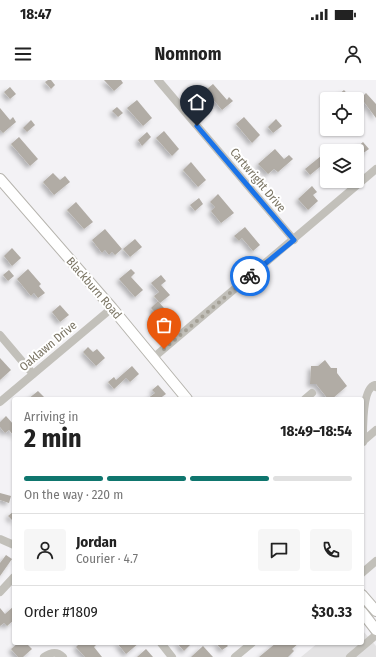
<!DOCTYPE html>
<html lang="en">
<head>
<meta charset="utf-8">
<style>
  :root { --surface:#fff; --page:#f6f6f6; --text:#222; --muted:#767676; --line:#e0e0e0; --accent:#0f766e }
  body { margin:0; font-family:"Fira Sans Condensed",sans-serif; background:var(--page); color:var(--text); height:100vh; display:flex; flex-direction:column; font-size:15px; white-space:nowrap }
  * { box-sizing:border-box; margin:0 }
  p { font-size:13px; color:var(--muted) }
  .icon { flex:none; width:22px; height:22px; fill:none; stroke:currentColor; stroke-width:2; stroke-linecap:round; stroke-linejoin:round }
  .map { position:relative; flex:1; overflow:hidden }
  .details { position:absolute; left:12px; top:317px; width:352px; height:248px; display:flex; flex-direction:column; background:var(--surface); border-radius:4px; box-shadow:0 1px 3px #0004 }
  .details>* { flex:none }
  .tools { position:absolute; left:320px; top:12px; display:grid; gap:8px }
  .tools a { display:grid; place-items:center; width:44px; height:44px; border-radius:4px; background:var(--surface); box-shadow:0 1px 3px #0004; font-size:20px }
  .pin { position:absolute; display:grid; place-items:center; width:34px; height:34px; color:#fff; margin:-41px -17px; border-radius:50% 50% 50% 0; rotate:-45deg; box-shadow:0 0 4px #0007 }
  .pin .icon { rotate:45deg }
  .courier { position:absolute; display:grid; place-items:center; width:40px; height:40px; margin:-20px; border:3px solid #1a73e8; border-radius:50%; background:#fff; color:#222; box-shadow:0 1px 5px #0007 }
  .headline em { font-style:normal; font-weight:700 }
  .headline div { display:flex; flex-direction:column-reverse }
  .headline { display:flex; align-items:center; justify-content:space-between; height:68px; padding:0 12px }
  h1 { font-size:26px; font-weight:700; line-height:30px }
  .bar { display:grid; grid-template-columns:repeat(4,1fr); gap:6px 4px; align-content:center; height:48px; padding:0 12px }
  .bar i { height:5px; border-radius:3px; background:var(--line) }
  .bar .on { background:var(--accent) }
  .bar p { grid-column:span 4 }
  .line { display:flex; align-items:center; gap:10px; padding:0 12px; border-top:1px solid var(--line) }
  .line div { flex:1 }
  .round { display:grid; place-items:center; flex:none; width:42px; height:42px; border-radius:4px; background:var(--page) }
  .status { display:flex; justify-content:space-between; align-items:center; height:28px; padding:0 20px; background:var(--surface); direction:ltr }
  .status svg { height:11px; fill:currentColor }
  header { display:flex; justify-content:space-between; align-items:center; height:52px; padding:0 12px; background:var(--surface); font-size:18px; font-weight:700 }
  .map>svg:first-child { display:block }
  .built { fill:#e3e2e3 }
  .building { fill:#b1aca5; filter:url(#shadow) }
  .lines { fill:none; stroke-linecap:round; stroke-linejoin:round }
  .major-casing { stroke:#b6b4ae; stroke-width:12 }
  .minor { stroke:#c2c0ba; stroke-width:8 }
  .major { stroke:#fff; stroke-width:10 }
  .done { stroke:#a4a096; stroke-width:4; stroke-dasharray:0 7.2 }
  .route { stroke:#1a73e8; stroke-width:5 }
  .labels { text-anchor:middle; stroke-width:4; stroke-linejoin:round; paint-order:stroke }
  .street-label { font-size:12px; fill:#7a7463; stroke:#fff }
</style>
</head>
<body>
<div class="status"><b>18:47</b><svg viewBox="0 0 49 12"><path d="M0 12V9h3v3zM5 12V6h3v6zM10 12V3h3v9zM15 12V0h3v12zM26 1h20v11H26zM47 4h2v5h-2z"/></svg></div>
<header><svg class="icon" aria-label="menu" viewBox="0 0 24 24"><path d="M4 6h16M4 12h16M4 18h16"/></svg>Nomnom<svg class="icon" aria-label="person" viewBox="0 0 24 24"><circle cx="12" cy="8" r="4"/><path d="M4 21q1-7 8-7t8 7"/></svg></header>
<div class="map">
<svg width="376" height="577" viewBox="0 0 376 577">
  <defs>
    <filter id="shadow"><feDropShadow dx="-3" dy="3" stdDeviation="2" flood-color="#0004"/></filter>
  </defs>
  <rect width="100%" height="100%" fill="#f3f2f5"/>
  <polygon class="built" points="362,550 376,566 376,577 301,577 318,563 362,563"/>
  <g class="building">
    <polygon points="48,0 51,0 55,5 51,9 45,2"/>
    <polygon points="104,0 121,0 123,3 114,11"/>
    <polygon points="213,4 227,20 229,17 233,21 222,30 211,17 213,16 207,9"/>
    <polygon points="10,7 16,14 10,19 4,12"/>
    <polygon points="344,10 352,19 333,19"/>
    <polygon points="366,13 376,24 376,38 361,18"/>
    <polygon points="137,20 152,38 143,46 127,28"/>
    <polygon points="117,27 123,33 118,37 112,31"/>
    <polygon points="0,28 10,40 13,37 16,42 3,53 0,50"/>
    <polygon points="244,37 260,55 252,63 236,44"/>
    <polygon points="276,39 282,46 273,53 268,47"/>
    <polygon points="31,40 35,45 27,52 23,48"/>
    <polygon points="164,51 179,69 172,76 156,58"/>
    <polygon points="147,52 151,57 142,66 138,60"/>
    <polygon points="19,57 38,79 30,86 11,64"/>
    <polygon points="363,62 369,69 362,74 356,68"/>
    <polygon points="275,69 284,79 289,75 293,79 278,92 274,89 268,94 258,84"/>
    <polygon points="321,76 326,82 310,95 305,89"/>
    <polygon points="191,82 206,100 198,107 183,90"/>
    <polygon points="53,93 60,100 65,96 70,102 54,115 43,102"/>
    <polygon points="312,106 317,112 313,115 318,121 308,130 298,119"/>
    <polygon points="218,114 234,133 221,143 211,131 215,127 210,122"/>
    <polygon points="199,118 203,124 195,131 190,125"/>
    <polygon points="76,122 93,142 84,149 67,130"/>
    <polygon points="245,147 260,165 253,171 242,158 239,161 234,156"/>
    <polygon points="105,149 122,169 115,175 112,172 109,175 105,170 102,173 92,160"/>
    <polygon points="135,159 142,167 130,177 123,169"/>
    <polygon points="12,168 21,178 12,186 4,176"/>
    <polygon points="28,189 41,204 39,206 45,213 38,218 34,213 31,216 17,199"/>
    <polygon points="131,189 135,193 131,197 143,210 135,217 119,199"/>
    <polygon points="9,190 14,196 8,201 3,195"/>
    <polygon points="161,195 166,201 161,205 170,215 160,223 154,216 159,212 151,203"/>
    <polygon points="158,221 175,241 168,247 151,228"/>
    <polygon points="60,225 69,235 60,242 52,232"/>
    <polygon points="88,267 93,272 97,269 105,278 96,286 83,272"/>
    <polygon points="0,278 11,290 0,300"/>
    <polygon points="325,280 331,288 337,288 337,293 347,306 332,319 328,319 316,304 310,304 311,286 318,286"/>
    <polygon points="132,286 139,294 130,302 126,298 114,309 108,302 114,297 116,300"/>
    <polygon points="158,305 166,314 159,319 147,319 155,313 152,310"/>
    <polygon points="38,311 46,319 28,319"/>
    <polygon points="6,336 14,345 14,356 9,350 5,353 0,347 0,342"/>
    <polygon points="0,413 11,416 9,423 0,420"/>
    <polygon points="14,431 14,442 8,436"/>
    <polygon points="6,475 12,479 0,496 0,483"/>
    <polygon points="14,526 14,540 7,546 4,543 0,546 0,528 5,534"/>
    <polygon points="18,563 26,563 32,569 23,577 18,577 11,569"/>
    <polygon points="80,563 98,563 94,567 102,577 85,577 76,567"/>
    <polygon points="117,563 139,563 126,574"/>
    <polygon points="177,563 192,563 184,571"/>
    <polygon points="216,563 225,563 228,566 222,570"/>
    <polygon points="276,563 299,563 292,569 294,571 288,577 259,577"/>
    <polygon points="203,566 213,577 191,577"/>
    <polygon points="146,569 153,577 137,577"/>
  </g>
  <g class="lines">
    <defs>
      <g id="major">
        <polyline points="0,99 112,228 187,319"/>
        <polyline points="362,515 376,531"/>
        <polyline points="362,532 376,550"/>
      </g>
    </defs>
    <use href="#major" class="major-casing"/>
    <g class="minor">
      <polyline points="158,0 294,160"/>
      <polyline points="0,255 33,294"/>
      <polyline points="153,278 376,89"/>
      <polyline points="305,319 312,313"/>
      <polyline points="0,322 112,228"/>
      <polyline points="362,362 376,350"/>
      <path d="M363 362C363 350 362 308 375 305L376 307"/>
      <polyline points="0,459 14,465"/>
      <polyline points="362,493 376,481"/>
      <polyline points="0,512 14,497"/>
      <polyline points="161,563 172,577"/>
      <path d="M44 577C51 572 57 571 63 577"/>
      <polyline points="235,577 252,563"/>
      <polyline points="350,577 376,555"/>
    </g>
    <use href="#major" class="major"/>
  </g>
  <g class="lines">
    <polyline class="done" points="164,269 250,196"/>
    <polyline class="route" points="197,46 294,160 250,196"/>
  </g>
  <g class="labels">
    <g class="street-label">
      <text transform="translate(258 100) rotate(50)" y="4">Cartwright Drive</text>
      <text transform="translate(94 208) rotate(49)" y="4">Blackburn Road</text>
      <text transform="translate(48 266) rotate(-40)" y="4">Oaklawn Drive</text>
    </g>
  </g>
</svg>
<div class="tools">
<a><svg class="icon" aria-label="locate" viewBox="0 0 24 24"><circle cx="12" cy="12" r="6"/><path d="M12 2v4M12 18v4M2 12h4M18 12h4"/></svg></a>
<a><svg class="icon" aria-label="layers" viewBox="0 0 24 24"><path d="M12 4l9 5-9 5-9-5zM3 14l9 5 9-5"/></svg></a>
</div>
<div class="pin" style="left:164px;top:269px;background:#ea580c"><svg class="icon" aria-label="bag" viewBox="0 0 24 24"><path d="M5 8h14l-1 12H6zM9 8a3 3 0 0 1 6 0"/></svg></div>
<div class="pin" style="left:197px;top:46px;background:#1f2937"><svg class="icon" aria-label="home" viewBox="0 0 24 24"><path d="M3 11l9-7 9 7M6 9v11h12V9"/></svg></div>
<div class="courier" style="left:250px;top:196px"><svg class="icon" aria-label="bike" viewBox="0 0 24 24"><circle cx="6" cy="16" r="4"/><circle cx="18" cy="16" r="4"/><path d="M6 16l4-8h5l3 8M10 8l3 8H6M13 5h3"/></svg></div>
<section class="details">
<div class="headline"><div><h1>2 min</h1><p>Arriving in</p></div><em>18:49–18:54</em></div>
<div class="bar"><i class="on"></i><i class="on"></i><i class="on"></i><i></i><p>On the way · 220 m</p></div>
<div class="line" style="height:72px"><a class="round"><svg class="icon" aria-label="person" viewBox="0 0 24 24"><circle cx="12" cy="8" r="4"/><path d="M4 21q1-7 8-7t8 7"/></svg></a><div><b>Jordan</b><p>Courier · 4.7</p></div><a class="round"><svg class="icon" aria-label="chat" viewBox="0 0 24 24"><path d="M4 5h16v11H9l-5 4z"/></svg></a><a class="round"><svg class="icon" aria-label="phone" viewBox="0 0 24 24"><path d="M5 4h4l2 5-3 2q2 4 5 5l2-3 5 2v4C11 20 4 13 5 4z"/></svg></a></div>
<div class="line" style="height:52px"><div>Order #1809</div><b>$30.33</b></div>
</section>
</div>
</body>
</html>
